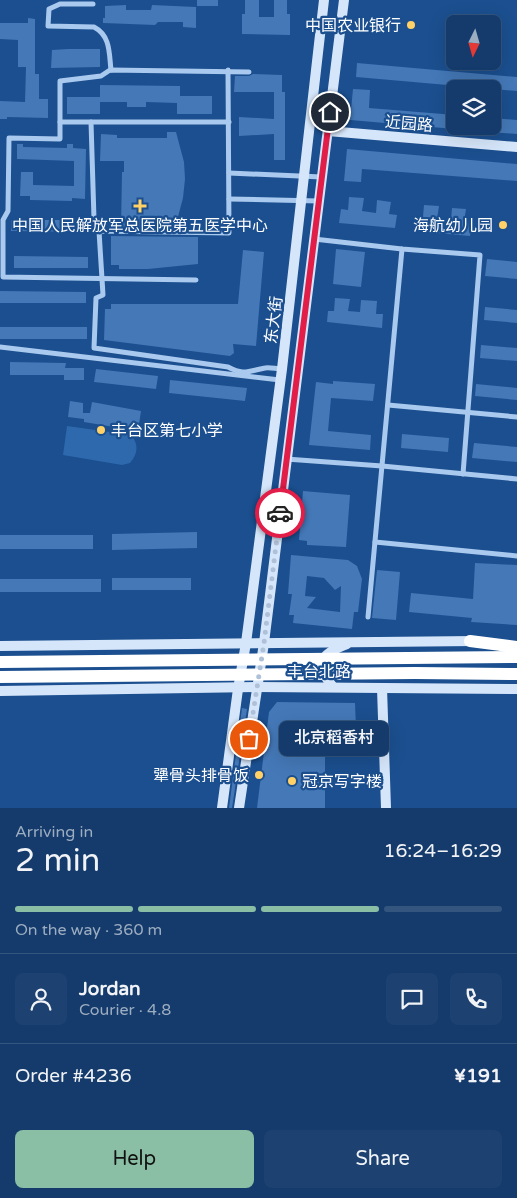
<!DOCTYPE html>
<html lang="en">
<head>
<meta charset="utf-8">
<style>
  :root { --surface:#143b6b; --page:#1d4271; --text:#f1f3f6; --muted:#9dadc1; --line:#33557e; --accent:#8abfa5 }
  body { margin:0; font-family:"Varela Round","Noto Sans SC",sans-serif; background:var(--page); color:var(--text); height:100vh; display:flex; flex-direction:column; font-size:19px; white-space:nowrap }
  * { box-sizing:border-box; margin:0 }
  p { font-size:16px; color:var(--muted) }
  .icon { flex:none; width:28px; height:28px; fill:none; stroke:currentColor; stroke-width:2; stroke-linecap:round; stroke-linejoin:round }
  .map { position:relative; height:808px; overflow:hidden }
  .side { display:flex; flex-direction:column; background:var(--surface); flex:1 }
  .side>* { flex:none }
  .needle { width:32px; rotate:185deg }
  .fabs { position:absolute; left:446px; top:15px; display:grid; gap:10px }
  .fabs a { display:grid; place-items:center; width:55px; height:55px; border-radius:8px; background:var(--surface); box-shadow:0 5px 20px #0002,0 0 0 1px var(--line); font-size:25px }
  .pin { position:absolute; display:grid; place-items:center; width:42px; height:42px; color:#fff; margin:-21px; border:2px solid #fff; border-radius:50%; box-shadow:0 1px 5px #0007 }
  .courier { position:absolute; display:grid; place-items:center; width:50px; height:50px; margin:-25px; border:4px solid #e11d48; border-radius:50%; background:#fff; color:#222; box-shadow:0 1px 6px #0007 }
  .bubble { position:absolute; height:35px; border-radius:8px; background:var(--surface); box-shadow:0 5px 20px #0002,0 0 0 1px var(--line); font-size:16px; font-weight:600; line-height:35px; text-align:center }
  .overview em { font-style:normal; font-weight:600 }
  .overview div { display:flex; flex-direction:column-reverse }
  .overview { display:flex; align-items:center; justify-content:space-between; height:85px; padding:0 15px }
  h1 { font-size:32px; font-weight:600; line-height:38px }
  .bar { display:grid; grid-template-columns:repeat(4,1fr); gap:8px 5px; align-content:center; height:60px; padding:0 15px }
  .bar i { height:6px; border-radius:4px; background:var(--line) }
  .bar .selected { background:var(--accent) }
  .bar p { grid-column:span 4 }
  .line { display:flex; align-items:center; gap:12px; padding:0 15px; border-top:1px solid var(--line) }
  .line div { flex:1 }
  .round { display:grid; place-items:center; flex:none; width:52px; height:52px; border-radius:8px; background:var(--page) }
  .button { display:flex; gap:10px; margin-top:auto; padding:10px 15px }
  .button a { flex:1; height:58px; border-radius:8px; background:var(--accent); color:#111; font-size:20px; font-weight:600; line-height:58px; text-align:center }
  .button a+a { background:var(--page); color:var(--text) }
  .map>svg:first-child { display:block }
  .green { fill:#2e69ad }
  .building { fill:#4478b7; fill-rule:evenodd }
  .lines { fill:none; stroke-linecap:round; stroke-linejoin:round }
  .street { stroke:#a9c9ee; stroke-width:5 }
  .secondary { stroke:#d6e6fa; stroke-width:10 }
  .highway { stroke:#fff; stroke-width:12 }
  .done { stroke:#afc1d8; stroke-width:5; stroke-dasharray:0 9 }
  .route { stroke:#e11d48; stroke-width:6 }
  .poi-dot { fill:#ffd166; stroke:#1b4f8f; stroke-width:2 }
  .labels { text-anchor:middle; stroke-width:4.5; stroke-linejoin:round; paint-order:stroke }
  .poi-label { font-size:16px; fill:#fff; stroke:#1b4f8f; text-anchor:end }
  .street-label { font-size:16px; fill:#fff; stroke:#1b4f8f }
</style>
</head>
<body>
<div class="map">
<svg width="517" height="808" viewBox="0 0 517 808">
  <rect width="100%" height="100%" fill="#1b4f8f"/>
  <path class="green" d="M67 426 131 435C139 444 138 454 130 463L122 465 63 455Z"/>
  <g class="building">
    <rect x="197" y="0" width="21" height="6"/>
    <polygon points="245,0 259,0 259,17 274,17 274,0 287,0 287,14 290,14 290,35 242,34 242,14 245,14"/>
    <polygon points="126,5 126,10 151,10 152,5 196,7 196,28 183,27 183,22 158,22 155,25 103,23 103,18 105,18 105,6"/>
    <polygon points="28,18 35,19 35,74 39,74 39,99 48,99 48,118 7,117 7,119 0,119 0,101 25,102 26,67 18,67 18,40 0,39 0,23 28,23"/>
    <polygon points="68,49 100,49 100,67 51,68 52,50"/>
    <polygon points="357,63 517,77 517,91 356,77"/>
    <polygon points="253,74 282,75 282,92 285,92 285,160 274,160 274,134 239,136 239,117 274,119 274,92 234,92 235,76 249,76"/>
    <polygon points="100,85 180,86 180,96 212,96 212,114 177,114 177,103 146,102 146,107 127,107 127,102 100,102"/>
    <polygon points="353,89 370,90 369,108 455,115 455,129 350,120"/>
    <rect x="67" y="97" width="33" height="17"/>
    <polygon points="492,118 517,120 517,134 474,131 474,126 492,126"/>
    <polygon points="167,132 176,132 184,162 185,179 183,198 175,228 121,227 122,172 124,172 124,161 100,161 101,134 117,135 117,138 167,138"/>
    <polygon points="17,144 23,144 23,147 67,148 67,144 73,144 73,148 86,149 85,199 72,198 72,201 30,200 30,196 20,196 21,172 33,172 33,185 74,186 74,161 17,159"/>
    <polygon points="347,149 517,164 517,181 362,169 361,182 344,181"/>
    <polygon points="349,197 364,198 362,211 376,213 377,200 391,202 389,214 397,215 395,228 339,223 341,209 348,210"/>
    <polygon points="424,205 439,206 437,219 451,220 452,208 466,209 464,222 472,223 470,236 414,231 416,217 423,217"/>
    <polygon points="11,220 85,220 85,232 11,231"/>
    <polygon points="111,236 198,237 198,264 148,269 119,269 119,265 111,265"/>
    <polygon points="336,249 365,252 361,287 333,284"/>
    <polygon points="243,250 264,252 256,346 233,344 234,353 230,356 104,340 105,309 111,309 111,304 238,304"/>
    <polygon points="14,256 88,257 88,268 14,268"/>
    <polygon points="487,259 517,262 517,279 485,276"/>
    <polygon points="0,291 86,292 86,303 0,303"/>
    <polygon points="335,298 350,299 348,311 360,312 361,300 377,301 376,314 383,314 382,328 327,322 328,311 334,311"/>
    <polygon points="485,307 517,310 517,323 484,320"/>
    <rect x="0" y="327" width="87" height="12"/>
    <polygon points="481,345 517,348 517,361 480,358"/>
    <polygon points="10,362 66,363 65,368 84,368 84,380 64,380 64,375 10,375"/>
    <polygon points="96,369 158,376 156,389 94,382"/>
    <polygon points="170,380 247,388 245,401 169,393"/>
    <polygon points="333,381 375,384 373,401 331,398 328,431 371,435 370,450 309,445 316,382 333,384"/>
    <polygon points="476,384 517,388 517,400 475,396"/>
    <polygon points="70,401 83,403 83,413 90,413 92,402 141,411 138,431 84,422 84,419 68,417"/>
    <polygon points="402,434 449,438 448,452 401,448"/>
    <polygon points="474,443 517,447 517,462 472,458"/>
    <polygon points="303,491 350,495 346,547 307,545 307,541 299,540"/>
    <polygon points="197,532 197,548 112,550 112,534"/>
    <rect x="0" y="535" width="93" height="14"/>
    <path d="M291 555 348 560 357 566 362 579 358 612H354L352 629 293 623 294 615H289L292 594H288ZM307 576 324 578 335 590 341 586 340 612 307 608 316 597 305 596Z"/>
    <polygon points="475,563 517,565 517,625 471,622 472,618 409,612 411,593 473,599"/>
    <polygon points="377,570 400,572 396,620 372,618"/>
    <rect x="112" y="578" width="79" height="12"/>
    <rect x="0" y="579" width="101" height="13"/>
    <polygon points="277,702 355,703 357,753 325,754 325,808 257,808 269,712"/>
    <polygon points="242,708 247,709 232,808 229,808"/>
  </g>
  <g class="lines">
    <g class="street">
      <path d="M93 4H60L49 9 48 26 94 27C111 36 109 54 111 70"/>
      <path d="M228 70 229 233 99 231 103 295 96 298 94 348 228 367C245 376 248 371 265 368 270 367 276 369 282 369"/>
      <polyline points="60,122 229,122"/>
      <polyline points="91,122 94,219 99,231"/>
      <polyline points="229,173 322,177"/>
      <polyline points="229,199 319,201"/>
      <polyline points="314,239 402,249 480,255 463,474"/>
      <polyline points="196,280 3,277 3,220 8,211 9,138 60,139 60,81 101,76 110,70 249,72"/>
      <polyline points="0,347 280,380"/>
      <polyline points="388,405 517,417"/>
      <polyline points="286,459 382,466 517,479"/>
      <polyline points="375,542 517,556"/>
      <polyline points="368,617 402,249"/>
    </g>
    <g class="secondary">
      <polyline points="328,131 517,147"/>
      <polyline points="0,646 476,641"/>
      <path d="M333 687C314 664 320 654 347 644"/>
      <polyline points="382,688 386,808"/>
      <polyline points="0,691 257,687 517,689"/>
      <polyline points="222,808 238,689 246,643 282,369 324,0"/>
      <polyline points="239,808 264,643 344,0"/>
    </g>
    <g class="highway">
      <polyline points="470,641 517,647"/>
      <polyline points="0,662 517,657"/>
      <polyline points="0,677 415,673 517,674"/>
    </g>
  </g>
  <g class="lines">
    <polyline class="done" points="249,739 264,643 280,513"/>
    <polyline class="route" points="280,513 330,112"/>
  </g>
  <g class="poi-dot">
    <circle cx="411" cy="25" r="5"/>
    <path d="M137.5 198.5h5v5h5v5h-5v5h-5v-5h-5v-5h5z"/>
    <circle cx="503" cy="225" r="5"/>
    <circle cx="101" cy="430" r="5"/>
    <circle cx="259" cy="775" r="5"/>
    <circle cx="292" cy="781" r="5"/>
  </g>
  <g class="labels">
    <g class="poi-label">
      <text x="401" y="31">中国农业银行</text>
      <text x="140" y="231" text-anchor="middle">中国人民解放军总医院第五医学中心</text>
      <text x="493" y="231">海航幼儿园</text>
      <text x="111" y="436" text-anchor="start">丰台区第七小学</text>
      <text x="249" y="781">犟骨头排骨饭</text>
      <text x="302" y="787" text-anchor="start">冠京写字楼</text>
    </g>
    <g class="street-label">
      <text transform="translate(409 123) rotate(5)" y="6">近园路</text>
      <text transform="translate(273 320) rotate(-83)" y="6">东大街</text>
      <text x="319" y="677">丰台北路</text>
    </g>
  </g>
</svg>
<div class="fabs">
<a><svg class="needle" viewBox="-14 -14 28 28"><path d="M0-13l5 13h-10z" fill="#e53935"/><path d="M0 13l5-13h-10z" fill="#9dadc1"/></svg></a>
<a><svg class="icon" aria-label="layers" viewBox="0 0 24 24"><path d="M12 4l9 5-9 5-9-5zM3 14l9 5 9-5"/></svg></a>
</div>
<div class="pin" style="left:249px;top:739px;background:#ea580c"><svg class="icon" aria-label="bag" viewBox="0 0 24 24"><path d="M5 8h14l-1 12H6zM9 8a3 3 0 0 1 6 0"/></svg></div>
<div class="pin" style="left:330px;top:112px;background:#1f2937"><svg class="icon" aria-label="home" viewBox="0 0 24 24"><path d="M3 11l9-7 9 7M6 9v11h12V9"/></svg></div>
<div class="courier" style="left:280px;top:513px"><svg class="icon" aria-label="car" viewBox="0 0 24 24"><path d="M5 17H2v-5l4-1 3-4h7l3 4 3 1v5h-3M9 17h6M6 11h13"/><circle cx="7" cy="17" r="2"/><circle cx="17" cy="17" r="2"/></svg></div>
<div class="bubble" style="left:279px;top:721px;width:110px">北京稻香村</div>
</div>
<section class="side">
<div class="overview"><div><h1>2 min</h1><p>Arriving in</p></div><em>16:24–16:29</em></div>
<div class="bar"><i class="selected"></i><i class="selected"></i><i class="selected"></i><i></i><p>On the way · 360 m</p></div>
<div class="line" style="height:90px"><a class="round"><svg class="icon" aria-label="person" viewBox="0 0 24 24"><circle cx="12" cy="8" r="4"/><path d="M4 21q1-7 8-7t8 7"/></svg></a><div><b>Jordan</b><p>Courier · 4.8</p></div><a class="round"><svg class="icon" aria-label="chat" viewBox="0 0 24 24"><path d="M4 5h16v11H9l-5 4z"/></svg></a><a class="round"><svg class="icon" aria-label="phone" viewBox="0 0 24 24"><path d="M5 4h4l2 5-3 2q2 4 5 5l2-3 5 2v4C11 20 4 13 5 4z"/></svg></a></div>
<div class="line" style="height:65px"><div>Order #4236</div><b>¥191</b></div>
<div class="button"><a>Help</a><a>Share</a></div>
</section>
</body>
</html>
